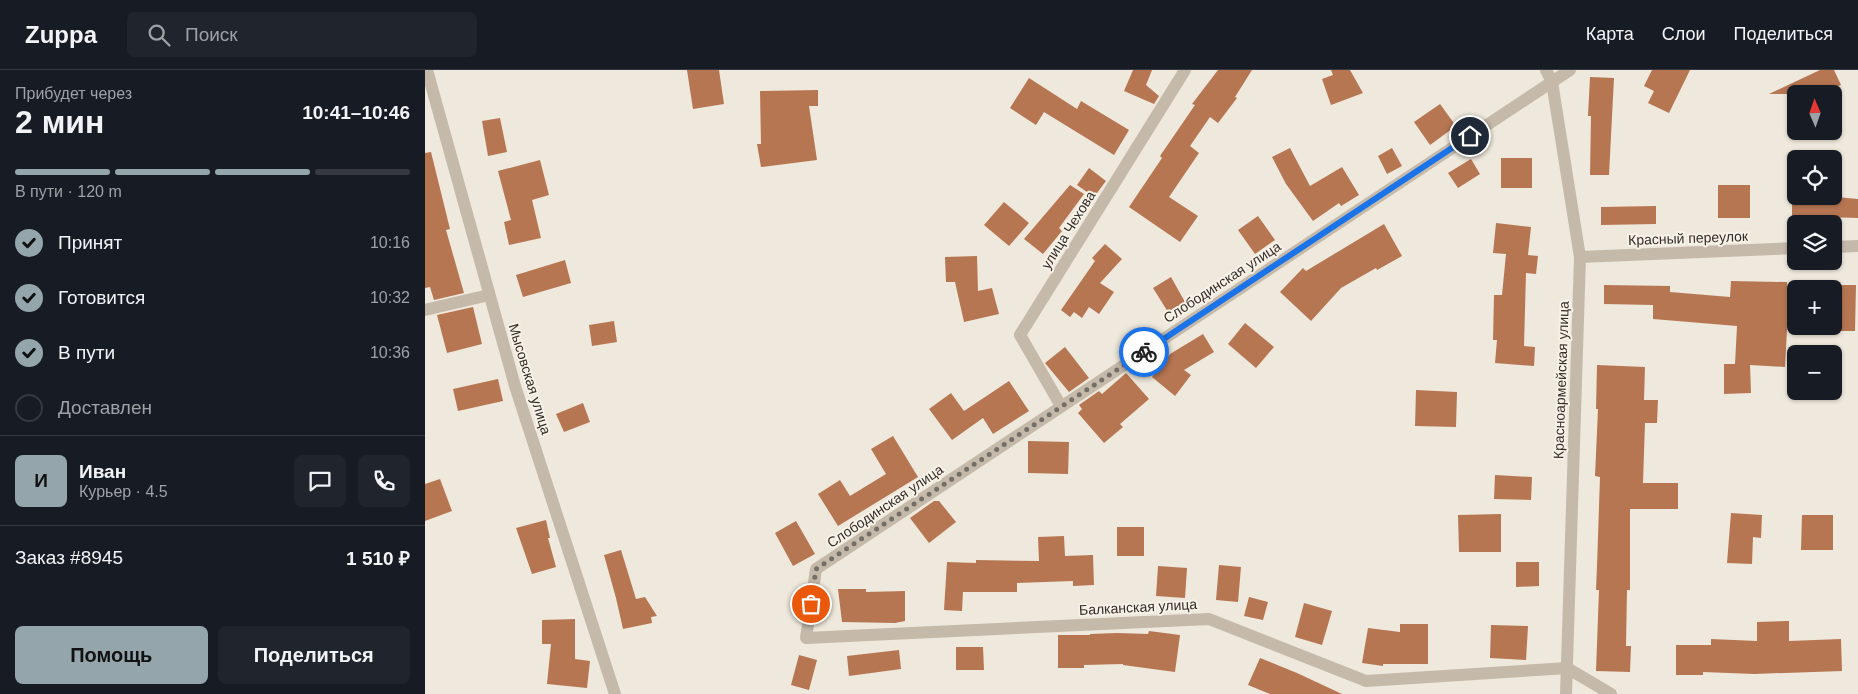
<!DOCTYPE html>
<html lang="ru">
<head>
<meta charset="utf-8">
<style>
  :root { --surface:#171b24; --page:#20242c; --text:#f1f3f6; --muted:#9ea1a6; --line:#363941; --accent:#94a6ab }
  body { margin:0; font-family:Arial,sans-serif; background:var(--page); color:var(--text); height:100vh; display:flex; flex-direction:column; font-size:19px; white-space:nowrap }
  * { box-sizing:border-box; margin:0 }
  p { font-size:16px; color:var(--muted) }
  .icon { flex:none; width:28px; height:28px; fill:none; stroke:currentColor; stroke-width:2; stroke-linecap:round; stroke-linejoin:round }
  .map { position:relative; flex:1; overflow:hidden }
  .details { display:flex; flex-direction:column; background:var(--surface); width:425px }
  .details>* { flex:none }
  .needle { width:32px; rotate:358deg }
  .fabs { position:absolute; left:1362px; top:15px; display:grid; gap:10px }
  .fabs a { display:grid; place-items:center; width:55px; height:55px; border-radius:8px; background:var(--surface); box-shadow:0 1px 4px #0004; font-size:25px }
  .pin { position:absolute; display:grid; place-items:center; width:42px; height:42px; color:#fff; margin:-21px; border:2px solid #fff; border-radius:50%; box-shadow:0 1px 5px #0007 }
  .courier { position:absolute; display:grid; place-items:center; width:50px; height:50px; margin:-25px; border:4px solid #1a73e8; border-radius:50%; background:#fff; color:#222; box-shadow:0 1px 6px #0007 }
  .head em { font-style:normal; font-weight:700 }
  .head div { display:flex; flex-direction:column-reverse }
  .head { display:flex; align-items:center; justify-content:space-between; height:85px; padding:0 15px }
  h1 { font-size:32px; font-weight:700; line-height:38px }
  .bar { display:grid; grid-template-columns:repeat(4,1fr); gap:8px 5px; align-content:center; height:60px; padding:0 15px }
  .bar i { height:6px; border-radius:4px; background:var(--line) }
  .bar .selected { background:var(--accent) }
  .bar p { grid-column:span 4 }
  .line { display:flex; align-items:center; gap:12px; padding:0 15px; border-top:1px solid var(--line) }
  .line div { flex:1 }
  .round { display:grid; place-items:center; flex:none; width:52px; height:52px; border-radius:8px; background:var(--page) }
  ol { padding:0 15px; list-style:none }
  li { display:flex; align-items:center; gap:15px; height:55px }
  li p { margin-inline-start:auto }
  li .icon { padding:5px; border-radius:50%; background:var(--accent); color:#111; stroke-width:4 }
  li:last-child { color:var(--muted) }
  li i { width:28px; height:28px; border:2px solid var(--line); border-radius:50% }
  .cta { display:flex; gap:10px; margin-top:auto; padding:10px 15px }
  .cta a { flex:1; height:58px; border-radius:8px; background:var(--accent); color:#111; font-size:20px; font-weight:700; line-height:58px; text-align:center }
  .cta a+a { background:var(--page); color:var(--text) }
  header { display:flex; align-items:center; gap:30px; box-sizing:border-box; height:70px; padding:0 25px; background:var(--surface); border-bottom:1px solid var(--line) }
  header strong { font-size:24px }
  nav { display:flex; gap:28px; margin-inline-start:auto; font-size:18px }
  .search { width:350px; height:45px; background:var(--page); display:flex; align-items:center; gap:12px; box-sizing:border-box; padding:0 18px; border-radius:8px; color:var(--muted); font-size:19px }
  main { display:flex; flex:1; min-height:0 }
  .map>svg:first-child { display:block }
  .building { fill:#b77652 }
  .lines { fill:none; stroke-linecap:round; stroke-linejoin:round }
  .minor { stroke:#c5b9aa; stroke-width:12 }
  .done { stroke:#756e67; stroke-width:5; stroke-dasharray:0 9 }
  .route { stroke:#1a73e8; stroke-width:6 }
  .labels { text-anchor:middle; stroke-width:4; stroke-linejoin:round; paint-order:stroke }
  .street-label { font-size:14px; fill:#342d28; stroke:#f7f2e8 }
</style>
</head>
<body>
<header>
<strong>Zuppa</strong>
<div class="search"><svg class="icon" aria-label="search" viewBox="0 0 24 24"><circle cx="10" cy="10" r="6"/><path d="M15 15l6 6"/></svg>Поиск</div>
<nav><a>Карта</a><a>Слои</a><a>Поделиться</a></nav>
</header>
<main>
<section class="details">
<div class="head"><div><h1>2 мин</h1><p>Прибудет через</p></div><em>10:41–10:46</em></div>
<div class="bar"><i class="selected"></i><i class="selected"></i><i class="selected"></i><i></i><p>В пути · 120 m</p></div>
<ol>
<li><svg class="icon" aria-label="check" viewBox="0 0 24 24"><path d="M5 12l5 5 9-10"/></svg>Принят<p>10:16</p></li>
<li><svg class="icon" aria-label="check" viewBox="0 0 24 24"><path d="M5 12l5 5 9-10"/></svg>Готовится<p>10:32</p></li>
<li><svg class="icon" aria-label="check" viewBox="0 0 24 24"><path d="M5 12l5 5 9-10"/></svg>В пути<p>10:36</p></li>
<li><i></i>Доставлен</li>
</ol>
<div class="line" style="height:90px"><b class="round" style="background:var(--accent);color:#111">И</b><div><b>Иван</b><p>Курьер · 4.5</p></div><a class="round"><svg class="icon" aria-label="chat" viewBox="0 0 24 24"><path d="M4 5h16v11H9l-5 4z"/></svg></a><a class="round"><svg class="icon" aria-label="phone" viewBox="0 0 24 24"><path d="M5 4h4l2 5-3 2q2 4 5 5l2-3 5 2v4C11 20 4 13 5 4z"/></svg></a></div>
<div class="line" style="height:65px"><div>Заказ #8945</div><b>1 510 ₽</b></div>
<div class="cta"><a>Помощь</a><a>Поделиться</a></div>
</section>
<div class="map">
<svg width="1433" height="624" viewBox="0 0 1433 624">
  <rect width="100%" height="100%" fill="#efe8dc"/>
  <g class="building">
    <polygon points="262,0 294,0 299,34 268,39"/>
    <polygon points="708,0 727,0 721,15 734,26 729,34 699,21"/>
    <polygon points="793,0 827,0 810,27 812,28 793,53 785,47 765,76 774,83 744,127 773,146 755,172 704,137 737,88 735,86 770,35 767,34"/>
    <polygon points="906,0 925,0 938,23 906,35 897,9 908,5"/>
    <polygon points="1227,0 1265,0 1244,43 1223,33 1229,21 1219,16"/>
    <polygon points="1395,0 1409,0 1416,15 1397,24 1344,24"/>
    <polygon points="1165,7 1189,8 1184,105 1165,105 1166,46 1163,46"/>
    <polygon points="604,8 652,39 656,31 704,60 689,85 619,42 611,55 585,38"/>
    <polygon points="393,20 393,36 384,36 392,90 336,97 332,74 336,74 335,21"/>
    <polygon points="1015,34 1031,56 1005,75 989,52"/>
    <polygon points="75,48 82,82 63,86 57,51"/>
    <polygon points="865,78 885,116 917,97 934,125 916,136 914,133 888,151 861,114 847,87"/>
    <polygon points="967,78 977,96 962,104 953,86"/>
    <polygon points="6,82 25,159 21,160 39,223 9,230 5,217 0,218 0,83"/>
    <rect x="1076" y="88" width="31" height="30"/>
    <polygon points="1046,89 1055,104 1033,118 1023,103"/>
    <polygon points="115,90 124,125 107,130 116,168 84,175 79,152 86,150 73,101"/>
    <polygon points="664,98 681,111 669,127 652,115"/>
    <polygon points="645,115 659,124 634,158 637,161 618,184 599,169"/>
    <rect x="1293" y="115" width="32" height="33"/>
    <polygon points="1367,126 1401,126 1433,129 1433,148 1400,147 1400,151 1367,150"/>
    <polygon points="579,132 604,153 584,176 559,155"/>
    <polygon points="1231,136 1231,154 1176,155 1176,137"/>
    <polygon points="833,146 850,170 830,184 813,160"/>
    <polygon points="1071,153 1106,157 1103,185 1113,186 1111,204 1101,203 1099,276 1110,277 1109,296 1070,293 1072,270 1068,270 1069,225 1077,225 1081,184 1068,183"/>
    <polygon points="959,154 977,186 952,200 951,198 916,218 886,251 855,222 878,198 881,201"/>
    <polygon points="680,174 697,189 675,213 689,222 674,244 664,237 657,248 649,242 645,247 636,240 670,191 667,188"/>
    <polygon points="552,186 553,221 567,218 574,244 539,252 530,212 521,212 520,187"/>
    <polygon points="140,190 146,213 98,227 91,205"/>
    <polygon points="746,207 760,232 743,242 728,218"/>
    <polygon points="1306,211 1362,212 1362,260 1360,297 1325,295 1326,323 1299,324 1299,294 1310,294 1312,256 1228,249 1228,235 1179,234 1179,215 1245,216 1245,222 1305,227"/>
    <polygon points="1409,215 1431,215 1430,261 1409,261"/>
    <polygon points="48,237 57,274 22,283 12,245"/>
    <polygon points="189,251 192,272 167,276 164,255"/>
    <polygon points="820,253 849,277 831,298 803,274"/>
    <polygon points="778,264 789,282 759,300 766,305 750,326 727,307 745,284"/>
    <polygon points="640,277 664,308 644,322 620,293"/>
    <polygon points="1172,295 1220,297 1219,330 1233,330 1232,353 1220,353 1218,413 1253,413 1253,439 1205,439 1205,520 1202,520 1201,576 1206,576 1205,602 1171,601 1174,520 1171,520 1172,496 1175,407 1170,406 1173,339 1171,339"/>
    <polygon points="701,303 724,329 695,354 698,357 679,373 653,343 657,339 654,335 674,321 677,324"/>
    <polygon points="73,309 78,331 33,341 28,319"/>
    <polygon points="584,311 604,341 568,364 558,348 527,370 504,339 526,323 539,341"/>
    <polygon points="991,320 1032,322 1031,357 990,356"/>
    <polygon points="158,333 165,352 139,362 131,344"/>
    <polygon points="468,366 493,407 413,456 393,424 415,410 425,426 461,404 446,379"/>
    <polygon points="603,371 644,372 643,404 603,403"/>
    <polygon points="1070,405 1107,407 1106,430 1069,429"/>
    <polygon points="15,409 27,441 0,451 0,414"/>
    <polygon points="509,431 514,431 531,452 504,473 485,448"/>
    <polygon points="1306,443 1337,445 1336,468 1328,467 1327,494 1302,493"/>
    <polygon points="1076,444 1076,482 1034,482 1033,445"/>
    <polygon points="1377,445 1408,445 1408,480 1376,480"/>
    <polygon points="121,450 125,468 123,468 131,497 107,504 91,458"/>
    <polygon points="371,451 390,484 368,496 350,463"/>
    <rect x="692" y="457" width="27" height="29"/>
    <polygon points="639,466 640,486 668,485 669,515 648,516 648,511 592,513 592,522 538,522 537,541 519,540 522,492 551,493 551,490 614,491 613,467"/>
    <polygon points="196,480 211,529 220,527 232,546 226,547 227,553 198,559 191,528 179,485"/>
    <polygon points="1091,492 1114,492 1114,516 1091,517"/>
    <polygon points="794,495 816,497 813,532 791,530"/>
    <polygon points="733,496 762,498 760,528 731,526"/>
    <polygon points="413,519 441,519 441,522 480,521 480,551 470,553 417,552"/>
    <polygon points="824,527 843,532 838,550 819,546"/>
    <polygon points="879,533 907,541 897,575 870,567"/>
    <polygon points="150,549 150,589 165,591 162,618 122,614 126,574 117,574 117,550"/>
    <polygon points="1364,551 1364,571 1416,569 1417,601 1329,604 1278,602 1278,605 1251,605 1251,575 1286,575 1286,569 1332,571 1332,552"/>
    <polygon points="975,554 1003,554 1003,594 958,594 958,596 937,593 943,558 975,562"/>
    <polygon points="1066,555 1103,556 1101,590 1065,588"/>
    <polygon points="724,561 755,565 750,602 698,595 698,594 659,595 659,598 633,598 633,565 665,565 665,564 692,563 723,564"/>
    <polygon points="531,577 558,577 559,600 531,600"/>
    <polygon points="474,580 476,599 424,606 422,586"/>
    <polygon points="374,585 392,590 384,620 366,615"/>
    <polygon points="835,588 872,603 917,624 845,624 823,615"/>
  </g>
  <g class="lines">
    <g class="minor">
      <polyline points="2,0 90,316 190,624"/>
      <polyline points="1121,0 1127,12 1155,187 1141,624"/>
      <polyline points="1145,0 391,499 381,568 784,549 941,611 1142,598 1186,624"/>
      <polyline points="1409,177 1433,176"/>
      <polyline points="1155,187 1371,178"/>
      <polyline points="0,240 64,225"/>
      <polyline points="636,336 595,265 760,0"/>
    </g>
  </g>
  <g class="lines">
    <polyline class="done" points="386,534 391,499 719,282"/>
    <polyline class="route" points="719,282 1045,66"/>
  </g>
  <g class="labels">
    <g class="street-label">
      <text transform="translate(643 160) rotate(-58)" y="5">улица Чехова</text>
      <text transform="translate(1263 168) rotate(-2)" y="5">Красный переулок</text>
      <text transform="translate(797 212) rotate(-33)" y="5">Слободинская улица</text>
      <text transform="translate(105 309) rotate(73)" y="5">Мысовская улица</text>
      <text transform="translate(1136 310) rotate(-88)" y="5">Красноармейская улица</text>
      <text transform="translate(460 436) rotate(-34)" y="5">Слободинская улица</text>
      <text transform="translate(713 537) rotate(-3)" y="5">Балканская улица</text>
    </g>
  </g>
</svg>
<div class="fabs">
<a><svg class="needle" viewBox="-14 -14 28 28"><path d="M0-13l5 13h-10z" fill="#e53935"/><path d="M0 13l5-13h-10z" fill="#9ea1a6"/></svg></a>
<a><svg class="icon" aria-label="locate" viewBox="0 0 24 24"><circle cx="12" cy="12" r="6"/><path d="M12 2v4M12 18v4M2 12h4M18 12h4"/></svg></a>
<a><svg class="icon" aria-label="layers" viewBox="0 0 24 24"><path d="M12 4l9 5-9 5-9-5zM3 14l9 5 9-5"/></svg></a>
<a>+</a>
<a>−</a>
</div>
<div class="pin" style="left:386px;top:534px;background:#ea580c"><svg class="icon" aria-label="bag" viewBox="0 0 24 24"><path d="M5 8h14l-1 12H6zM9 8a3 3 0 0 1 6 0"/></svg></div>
<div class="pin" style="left:1045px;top:66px;background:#1f2937"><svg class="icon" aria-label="home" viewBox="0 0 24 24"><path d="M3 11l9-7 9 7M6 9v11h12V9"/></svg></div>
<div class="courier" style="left:719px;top:282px"><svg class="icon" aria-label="bike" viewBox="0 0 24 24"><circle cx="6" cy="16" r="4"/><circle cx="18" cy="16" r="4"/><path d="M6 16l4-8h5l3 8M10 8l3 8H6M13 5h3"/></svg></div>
</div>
</main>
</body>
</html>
